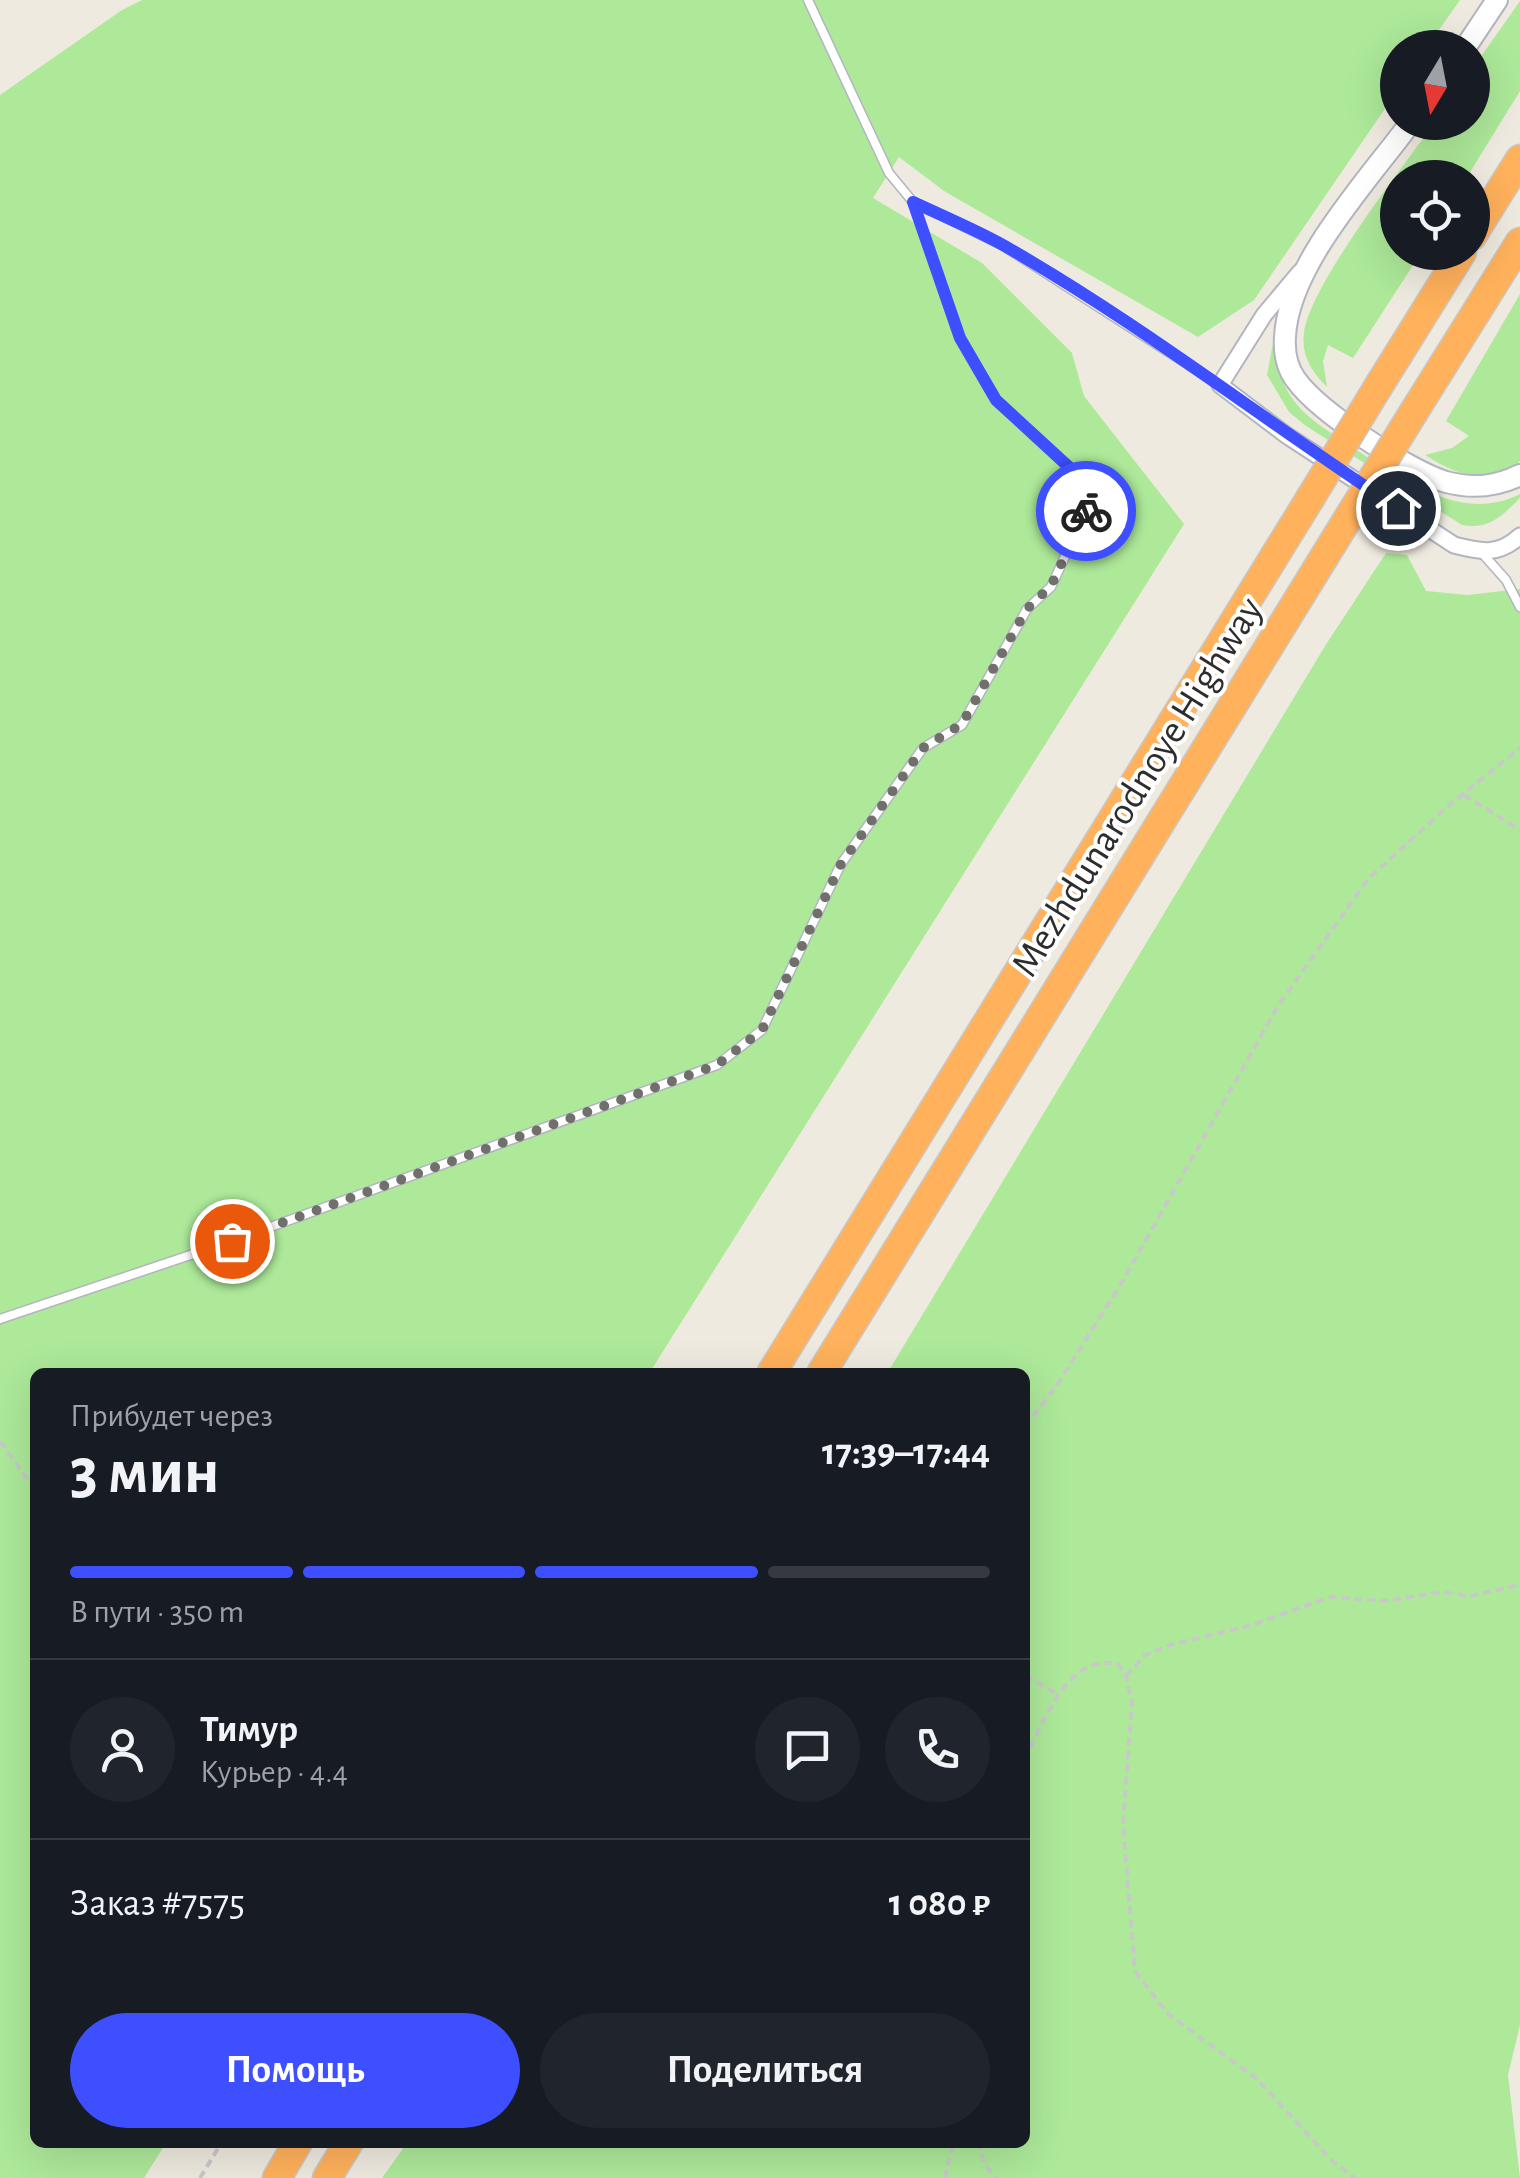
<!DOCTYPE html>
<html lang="ru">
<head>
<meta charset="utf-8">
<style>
  :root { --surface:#171b24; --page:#20242c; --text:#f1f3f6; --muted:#9ea1a6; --line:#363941; --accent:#3d4fff }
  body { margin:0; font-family:"Alegreya Sans",sans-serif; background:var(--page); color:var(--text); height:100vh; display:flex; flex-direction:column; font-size:38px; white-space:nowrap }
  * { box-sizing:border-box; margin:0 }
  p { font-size:32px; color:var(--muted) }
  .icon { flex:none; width:55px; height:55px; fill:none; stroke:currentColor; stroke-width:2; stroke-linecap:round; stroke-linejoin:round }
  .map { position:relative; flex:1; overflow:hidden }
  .side { position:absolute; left:30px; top:1368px; width:1000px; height:780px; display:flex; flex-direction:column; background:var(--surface); border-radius:15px; box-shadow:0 10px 40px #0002 }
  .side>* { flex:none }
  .needle { width:65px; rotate:190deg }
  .fabs { position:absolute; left:1380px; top:30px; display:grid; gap:20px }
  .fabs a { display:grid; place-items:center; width:110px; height:110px; border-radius:50%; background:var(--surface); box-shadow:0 10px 40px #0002; font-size:50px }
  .pin { position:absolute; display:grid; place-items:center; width:85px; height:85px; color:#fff; margin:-42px; border:5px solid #fff; border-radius:50%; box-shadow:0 2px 10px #0007 }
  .courier { position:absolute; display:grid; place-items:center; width:100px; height:100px; margin:-50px; border:8px solid #3d4fff; border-radius:50%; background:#fff; color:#222; box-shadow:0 2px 12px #0007 }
  .headline em { font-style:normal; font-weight:700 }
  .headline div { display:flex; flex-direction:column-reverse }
  .headline { display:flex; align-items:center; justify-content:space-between; height:170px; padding:0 40px }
  h1 { font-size:65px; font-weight:700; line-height:75px }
  .bar { display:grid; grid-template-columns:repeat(4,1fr); gap:15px 10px; align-content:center; height:120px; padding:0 40px }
  .bar i { height:12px; border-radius:8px; background:var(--line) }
  .bar .current { background:var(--accent) }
  .bar p { grid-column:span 4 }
  .line { display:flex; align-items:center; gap:25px; padding:0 40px; border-top:2px solid var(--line) }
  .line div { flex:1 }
  .round { display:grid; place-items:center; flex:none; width:105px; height:105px; border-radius:52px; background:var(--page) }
  .button { display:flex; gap:20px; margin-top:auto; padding:20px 40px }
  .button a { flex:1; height:115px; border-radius:60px; background:var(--accent); color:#fff; font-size:40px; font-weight:700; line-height:115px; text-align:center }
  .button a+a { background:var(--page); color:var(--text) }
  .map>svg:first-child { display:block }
  .green { fill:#ade999 }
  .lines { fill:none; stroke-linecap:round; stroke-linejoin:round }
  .lane-casing { stroke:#b3b4c1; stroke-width:11 }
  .street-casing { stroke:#b3b4c1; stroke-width:19 }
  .secondary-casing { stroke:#b3b4c1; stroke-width:24 }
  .highway-casing { stroke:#c8c8c8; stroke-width:31 }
  .path { stroke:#c8c8c8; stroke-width:4; stroke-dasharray:8 5; stroke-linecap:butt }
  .lane { stroke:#fff; stroke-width:8 }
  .street { stroke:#fff; stroke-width:15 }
  .secondary { stroke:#fff; stroke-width:20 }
  .highway { stroke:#ffb15b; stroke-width:28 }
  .highway-bridge-casing { stroke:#c8c8c8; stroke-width:31; stroke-linecap:butt }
  .highway-bridge { stroke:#ffb15b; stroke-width:28 }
  .done { stroke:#716f6b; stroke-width:10; stroke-dasharray:0 18 }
  .route { stroke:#3d4fff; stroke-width:12 }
  .labels { text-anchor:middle; stroke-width:8; stroke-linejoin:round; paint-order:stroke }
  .street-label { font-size:40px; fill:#2d2d2d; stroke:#fff }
</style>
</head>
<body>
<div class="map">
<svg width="1520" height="2178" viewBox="0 0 1520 2178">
  <rect width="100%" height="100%" fill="#efeadf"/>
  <g class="green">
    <polygon points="142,0 1460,0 1427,47 1398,48 1397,91 1254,300 1198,337 944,191 899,157 873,198 982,263 1072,353 1084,396 1184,524 650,1372 35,1372 35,2142 166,2143 144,2178 0,2178 0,95 122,10"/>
    <path d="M1520 1V91L1467 177 1398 178V252L1421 253 1353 358 1328 345 1323 361 1327 387C1312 372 1301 356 1304 333 1310 284 1403 168 1434 123L1472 122 1473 68Z"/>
    <path d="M1520 294V461C1491 490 1455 474 1425 455L1452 448 1469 436 1446 421Z"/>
    <path d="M1273 343C1277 364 1281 384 1294 401 1310 422 1334 434 1355 449 1402 479 1462 524 1520 494V498C1502 516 1489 530 1462 525L1306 426 1289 412 1267 375Z"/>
    <polygon points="1386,553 1407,555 1426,591 1467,595 1520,589 1520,2025 1508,2075 1520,2178 382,2178 407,2143 1025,2142 1025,1372 888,1372 1325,646"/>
  </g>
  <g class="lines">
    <defs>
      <g id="lane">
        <polyline points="913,202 1002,245 1220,385"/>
        <polyline points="1482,553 1506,580 1520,607"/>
        <polyline points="0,1319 232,1241 717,1065 762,1030 841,864 923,748 962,725 1027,609 1051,587 1095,491 996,400 960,338 913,202 889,173 808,0"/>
      </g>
      <path id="street" d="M1300 272 1264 315 1220 385 1286 435 1454 545C1481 552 1498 556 1520 536"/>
      <g id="secondary">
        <polyline points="1465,48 1497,0"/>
        <path d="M1411 122C1369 179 1288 265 1285 337 1284 352 1287 368 1296 380 1319 412 1409 471 1446 482 1473 489 1496 487 1520 475"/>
      </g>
      <g id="highway">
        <polyline points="1472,236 1520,159"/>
        <polyline points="1378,387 1462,252"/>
        <polyline points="1415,410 1520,242"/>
        <polyline points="772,1372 1311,497"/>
        <polyline points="822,1372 1347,520"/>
        <polyline points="277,2178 298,2142"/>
        <polyline points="327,2178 349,2142"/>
      </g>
    </defs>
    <use href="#lane" class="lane-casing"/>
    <use href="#street" class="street-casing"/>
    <use href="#secondary" class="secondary-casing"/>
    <use href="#highway" class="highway-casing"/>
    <g class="path">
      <polyline points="1464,795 1520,830"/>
      <polyline points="1025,1426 1057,1385 1121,1284 1278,1006 1368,879 1447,807 1520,748"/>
      <polyline points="0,1441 35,1490"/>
      <polyline points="1025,1676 1058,1694"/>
      <polyline points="1126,1676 1145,1655 1170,1645 1252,1625 1330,1597 1385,1601 1442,1592 1470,1596 1520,1585"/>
      <path d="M1025 1759C1044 1722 1067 1653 1118 1664L1126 1676 1132 1702 1123 1825 1135 1971 1168 2014 1257 2079 1332 2161 1355 2178"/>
      <polyline points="978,2142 984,2163 996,2178"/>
      <polyline points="200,2178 222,2142"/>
      <polyline points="945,2178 953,2142"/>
    </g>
    <use href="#lane" class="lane"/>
    <use href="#street" class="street"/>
    <use href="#secondary" class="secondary"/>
    <use href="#highway" class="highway"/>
    <defs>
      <g id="highway-bridge">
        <polyline points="1311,497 1378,387"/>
        <polyline points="1347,520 1415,410"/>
      </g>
    </defs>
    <use href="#highway-bridge" class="highway-bridge-casing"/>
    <use href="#highway-bridge" class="highway-bridge"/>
  </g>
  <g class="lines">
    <polyline class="done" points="232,1241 717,1065 762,1030 841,864 923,748 962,724 1027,609 1051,586 1086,511"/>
    <path class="route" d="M1086 511 1095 491 996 400 960 338 913 202C943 216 974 229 1003 245 1140 323 1266 422 1398 508"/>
  </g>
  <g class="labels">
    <g class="street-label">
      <text transform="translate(1136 786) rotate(-58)" y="14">Mezhdunarodnoye Highway</text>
    </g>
  </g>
</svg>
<div class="fabs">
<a><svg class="needle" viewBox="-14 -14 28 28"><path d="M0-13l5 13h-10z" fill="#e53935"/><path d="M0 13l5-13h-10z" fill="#9ea1a6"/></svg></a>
<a><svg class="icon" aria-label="locate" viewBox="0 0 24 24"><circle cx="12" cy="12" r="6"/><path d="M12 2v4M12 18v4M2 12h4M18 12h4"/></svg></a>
</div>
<div class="pin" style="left:232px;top:1241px;background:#ea580c"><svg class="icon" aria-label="bag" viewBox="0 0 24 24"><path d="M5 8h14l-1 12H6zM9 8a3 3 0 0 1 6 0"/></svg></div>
<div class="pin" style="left:1398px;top:508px;background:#1f2937"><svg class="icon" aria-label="home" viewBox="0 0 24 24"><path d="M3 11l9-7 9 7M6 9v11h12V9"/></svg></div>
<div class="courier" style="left:1086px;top:511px"><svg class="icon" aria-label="bike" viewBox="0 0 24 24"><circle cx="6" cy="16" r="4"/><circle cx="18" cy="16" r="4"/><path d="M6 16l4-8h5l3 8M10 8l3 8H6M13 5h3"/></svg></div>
<section class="side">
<div class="headline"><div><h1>3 мин</h1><p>Прибудет через</p></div><em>17:39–17:44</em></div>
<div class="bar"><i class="current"></i><i class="current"></i><i class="current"></i><i></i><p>В пути · 350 m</p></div>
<div class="line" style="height:180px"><a class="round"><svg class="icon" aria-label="person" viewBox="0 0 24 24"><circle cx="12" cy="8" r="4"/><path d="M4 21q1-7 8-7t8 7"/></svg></a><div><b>Тимур</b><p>Курьер · 4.4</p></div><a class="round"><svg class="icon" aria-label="chat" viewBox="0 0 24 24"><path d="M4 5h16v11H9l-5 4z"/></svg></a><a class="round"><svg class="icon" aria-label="phone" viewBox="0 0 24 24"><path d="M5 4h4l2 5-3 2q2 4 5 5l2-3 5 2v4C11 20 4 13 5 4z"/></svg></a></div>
<div class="line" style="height:130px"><div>Заказ #7575</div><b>1 080 ₽</b></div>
<div class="button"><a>Помощь</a><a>Поделиться</a></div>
</section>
</div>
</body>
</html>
